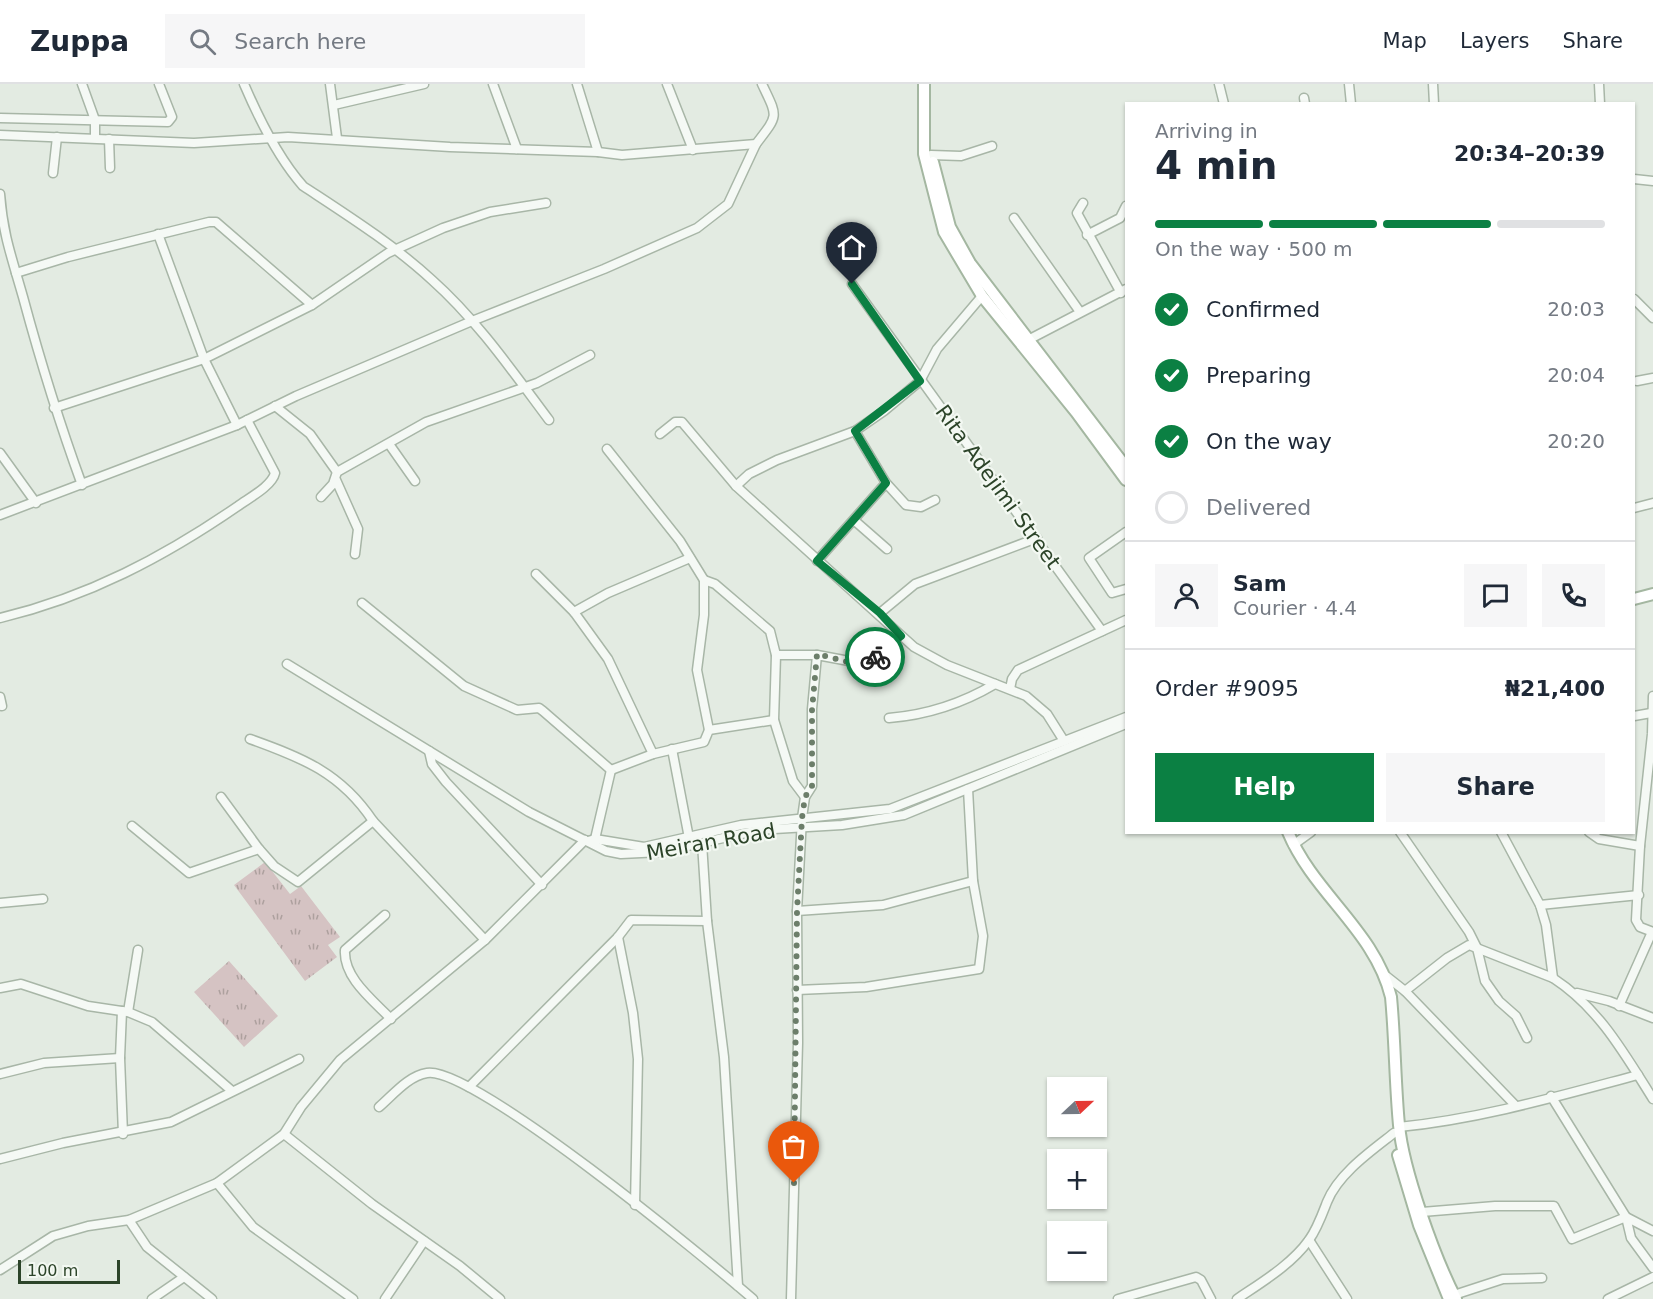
<!DOCTYPE html>
<html lang="en">
<head>
<meta charset="utf-8">
<style>
  :root { --surface:#fff; --page:#f6f6f7; --text:#1f2937; --muted:#747a83; --line:#e0e1e3; --accent:#0b8043 }
  body { margin:0; font-family:"DejaVu Sans",sans-serif; background:var(--page); color:var(--text); height:100vh; display:flex; flex-direction:column; font-size:22px; white-space:nowrap }
  * { box-sizing:border-box; margin:0 }
  p { font-size:20px; color:var(--muted) }
  .icon { flex:none; width:33px; height:33px; fill:none; stroke:currentColor; stroke-width:2; stroke-linecap:round; stroke-linejoin:round }
  .map { position:relative; flex:1; overflow:hidden }
  .sheet { position:absolute; left:1125px; top:18px; width:510px; height:732px; display:flex; flex-direction:column; background:var(--surface); border-radius:0px; box-shadow:0 2px 4px #0004 }
  .sheet>* { flex:none }
  .needle { width:39px; rotate:68deg }
  .fabs { position:absolute; left:1047px; top:993px; display:grid; gap:12px }
  .fabs a { display:grid; place-items:center; width:60px; height:60px; border-radius:0px; background:var(--surface); box-shadow:0 2px 4px #0004; font-size:30px }
  .scale { position:absolute; left:18px; bottom:15px; width:102px; box-sizing:border-box; padding-left:6px; border:3px solid #2c4429; border-top:0; font-size:16px; line-height:21px; white-space:nowrap; color:#2c4429; -webkit-text-stroke:4px #f3f8f2; paint-order:stroke }
  .pin { position:absolute; display:grid; place-items:center; width:51px; height:51px; color:#fff; margin:-62px -26px; border-radius:50% 50% 50% 0; rotate:-45deg; box-shadow:0 0 6px #0007 }
  .pin .icon { rotate:45deg }
  .courier { position:absolute; display:grid; place-items:center; width:60px; height:60px; margin:-30px; border:4px solid #0b8043; border-radius:50%; background:#fff; color:#222; box-shadow:0 2px 8px #0007 }
  .head em { font-style:normal; font-weight:700 }
  .head div { display:flex; flex-direction:column-reverse }
  .head { display:flex; align-items:center; justify-content:space-between; height:102px; padding:0 30px }
  h1 { font-size:39px; font-weight:700; line-height:45px }
  .bar { display:grid; grid-template-columns:repeat(4,1fr); gap:9px 6px; align-content:center; height:72px; padding:0 30px }
  .bar i { height:8px; border-radius:4px; background:var(--line) }
  .bar .current { background:var(--accent) }
  .bar p { grid-column:span 4 }
  .line { display:flex; align-items:center; gap:15px; padding:0 30px; border-top:2px solid var(--line) }
  .line div { flex:1 }
  .round { display:grid; place-items:center; flex:none; width:63px; height:63px; border-radius:0px; background:var(--page) }
  ol { padding:0 30px; list-style:none }
  li { display:flex; align-items:center; gap:18px; height:66px }
  li p { margin-inline-start:auto }
  li .icon { padding:6px; border-radius:50%; background:var(--accent); color:#fff; stroke-width:4 }
  li:last-child { color:var(--muted) }
  li i { width:33px; height:33px; border:3px solid var(--line); border-radius:50% }
  .cta { display:flex; gap:12px; margin-top:auto; padding:12px 30px }
  .cta a { flex:1; height:69px; border-radius:0px; background:var(--accent); color:#fff; font-size:24px; font-weight:700; line-height:69px; text-align:center }
  .cta a+a { background:var(--page); color:var(--text) }
  header { display:flex; align-items:center; gap:36px; box-sizing:border-box; height:84px; padding:0 30px; background:var(--surface); border-bottom:2px solid var(--line) }
  header strong { font-size:28px }
  nav { display:flex; gap:33px; margin-inline-start:auto; font-size:21px }
  .search { width:420px; height:54px; background:var(--page); display:flex; align-items:center; gap:15px; box-sizing:border-box; padding:0 21px; border-radius:0px; color:var(--muted); font-size:22px }
  .map>svg:first-child { display:block }
  .grass { fill:url(#grass-tufts) }
  .lines { fill:none; stroke-linecap:round; stroke-linejoin:round }
  .minor-casing { stroke:#a8b6a7; stroke-width:11 }
  .major-casing { stroke:#a4b7a1; stroke-width:14 }
  .minor { stroke:#f5f9f5; stroke-width:8 }
  .major { stroke:#fff; stroke-width:10 }
  .done { stroke:#6c7e6a; stroke-width:6; stroke-dasharray:0 10.8 }
  .route { stroke:#0b8043; stroke-width:8 }
  .labels { text-anchor:middle; stroke-width:4.5; stroke-linejoin:round; paint-order:stroke }
  .street-label { font-size:21px; fill:#2c4429; stroke:#f3f8f2 }
</style>
</head>
<body>
<header>
<strong>Zuppa</strong>
<div class="search"><svg class="icon" aria-label="search" viewBox="0 0 24 24"><circle cx="10" cy="10" r="6"/><path d="M15 15l6 6"/></svg>Search here</div>
<nav><a>Map</a><a>Layers</a><a>Share</a></nav>
</header>
<div class="map">
<svg width="1653" height="1215" viewBox="0 0 1653 1215">
  <defs>
    <pattern id="grass-tufts" width="24" height="20" patternUnits="userSpaceOnUse" patternTransform="scale(1.5)"><rect width="24" height="20" fill="#d5c3c3"/><path d="M3 7l-1-3M5 7V3M7 7l1-3M15 17l-1-3M17 17v-4M19 17l1-3" fill="none" stroke="#ada09e"/></pattern>
  </defs>
  <rect width="100%" height="100%" fill="#e3ebe2"/>
  <g class="grass">
    <polygon points="265,778 290,810 301,802 340,853 328,861 337,873 305,897 234,801"/>
    <polygon points="229,877 278,932 244,963 194,908"/>
  </g>
  <g class="lines">
    <defs>
      <g id="minor">
        <polyline points="82,0 95,36 95,54"/>
        <path d="M244 0C259 35 278 74 303 102 347 131 393 160 432 196 477 236 513 288 549 336"/>
        <polyline points="330,0 337,54"/>
        <polyline points="493,0 517,65"/>
        <polyline points="577,0 598,68"/>
        <polyline points="667,0 693,66"/>
        <polyline points="1219,0 1224,20"/>
        <polyline points="1349,0 1351,20"/>
        <polyline points="1433,0 1434,20"/>
        <polyline points="1599,0 1600,20"/>
        <polyline points="1304,14 1305,20"/>
        <polyline points="334,21 424,0"/>
        <polyline points="0,34 168,38 172,33 159,0"/>
        <path d="M0 51 194 59 288 53 450 63 598 68 622 71 756 60C779 30 778 34 762 0"/>
        <polyline points="109,55 110,84"/>
        <polyline points="931,71 961,72 992,62"/>
        <polyline points="53,89 57,53"/>
        <polyline points="1634,95 1653,97"/>
        <path d="M0 110C3 151 12 174 23 213 40 276 59 338 82 401"/>
        <polyline points="1083,119 1077,129 1121,209"/>
        <polyline points="1014,134 1080,228"/>
        <polyline points="158,150 204,275 237,341"/>
        <polyline points="1087,151 1120,134 1126,122"/>
        <polyline points="16,189 68,173 209,138 216,138 312,221"/>
        <polyline points="852,200 1102,547"/>
        <polyline points="1634,215 1653,234"/>
        <polyline points="1028,256 1126,205"/>
        <polyline points="1637,297 1653,294"/>
        <polyline points="275,322 310,350 337,388"/>
        <polyline points="54,324 204,275 312,221 388,169 443,144 490,128 546,119"/>
        <polyline points="855,347 886,399 906,421 921,423 935,416"/>
        <polyline points="660,350 675,338 682,338 736,402 914,563 947,581 1026,612 1047,630 1064,657"/>
        <polyline points="389,360 415,397"/>
        <polyline points="607,365 680,457 704,496 704,531 697,586 709,646"/>
        <polyline points="0,369 36,419"/>
        <polyline points="336,396 358,445 355,470"/>
        <polyline points="736,402 749,390 777,376 855,347 884,327 920,297 937,265 982,212"/>
        <polyline points="321,413 333,400 337,388 426,338 537,299 590,271"/>
        <polyline points="1634,424 1653,419"/>
        <polyline points="0,431 237,341 296,312 472,237 604,185 697,144 728,120 756,60"/>
        <polyline points="855,437 887,465"/>
        <polyline points="1126,448 1089,474 1112,509 1126,505"/>
        <polyline points="817,477 886,399"/>
        <polyline points="536,490 574,528 608,575 653,670"/>
        <polyline points="704,496 715,500 770,547 776,571 774,636 793,697 805,713"/>
        <polyline points="362,519 464,602 517,626 539,624 543,627 611,686"/>
        <polyline points="574,528 608,509 690,474"/>
        <polyline points="880,529 915,500 1037,454"/>
        <path d="M0 534C88 513 164 473 238 422 249 414 272 402 275 389L247 336"/>
        <polyline points="776,571 817,571"/>
        <polyline points="287,580 529,728 606,767 621,770 661,768 759,746 842,741 904,731 1126,640"/>
        <polyline points="1010,605 1012,595 1018,586 1126,536"/>
        <polyline points="1653,612 1652,650 1640,762 1636,836 1640,843 1653,848"/>
        <polyline points="0,613 2,622"/>
        <polyline points="1634,632 1651,629"/>
        <path d="M889 634C926 631 963 619 995 600"/>
        <path d="M250 655C303 674 341 689 373 737"/>
        <polyline points="672,665 689,754"/>
        <polyline points="429,667 432,680 446,698 542,801"/>
        <polyline points="611,686 653,670 704,658 709,646 774,636"/>
        <polyline points="221,713 259,765"/>
        <polyline points="132,742 189,789 259,765 274,782 298,798 373,737 485,856"/>
        <polyline points="1400,748 1469,848 1477,864 1485,897 1499,917 1516,932 1527,954"/>
        <path d="M1501 748 1540 821 1546 841 1553 894C1599 924 1624 969 1653 1015"/>
        <polyline points="1589,748 1599,755 1640,762"/>
        <polyline points="595,755 611,686"/>
        <polyline points="588,757 595,755 644,763 741,741 890,725 1126,633"/>
        <polyline points="702,759 707,837 724,973 738,1202"/>
        <polyline points="1293,761 1311,748"/>
        <polyline points="0,819 43,815"/>
        <polyline points="1540,821 1639,811"/>
        <polyline points="797,827 883,821 973,797"/>
        <path d="M385 831 345 866C343 894 374 917 391 935"/>
        <polyline points="618,853 633,929 638,975 635,1121"/>
        <polyline points="1386,892 1405,907 1515,1021"/>
        <polyline points="0,904 21,900 88,922 128,928 152,938 232,1007"/>
        <polyline points="797,906 866,903 979,885 983,852 973,797 968,705"/>
        <polyline points="1405,907 1447,874 1469,861 1553,894"/>
        <polyline points="1577,909 1609,917 1653,934"/>
        <polyline points="1619,922 1652,848"/>
        <polyline points="122,927 120,974 123,1050"/>
        <polyline points="128,928 138,866"/>
        <polyline points="0,990 44,979 120,974"/>
        <polyline points="469,1003 618,853 631,836 707,837"/>
        <polyline points="1551,1012 1626,1133 1631,1154 1653,1184"/>
        <path d="M379 1023C393 1011 408 992 427 989 472 981 709 1177 753 1215"/>
        <path d="M1399 1043C1480 1035 1559 1012 1638 991"/>
        <polyline points="284,1050 372,1120 460,1182 500,1215"/>
        <polyline points="0,1075 63,1059 171,1038 299,975"/>
        <polyline points="217,1099 253,1143 353,1215"/>
        <polyline points="1422,1128 1495,1122 1554,1122 1572,1155 1626,1133 1653,1147"/>
        <polyline points="129,1136 147,1163 212,1215"/>
        <polyline points="1309,1156 1347,1215"/>
        <polyline points="0,1186 53,1152 88,1142 129,1136 217,1099 284,1050 301,1023 340,976 485,856 585,756"/>
        <polyline points="1454,1211 1503,1195 1542,1194"/>
        <polyline points="152,1215 184,1193"/>
        <polyline points="385,1215 424,1157"/>
        <polyline points="791,1215 798,959 797,827 802,734 805,713 812,702 812,625 817,571 865,580 901,552"/>
        <polyline points="1118,1215 1196,1193 1201,1196 1211,1215"/>
        <path d="M1237 1215C1262 1198 1291 1181 1309 1156 1317 1145 1322 1131 1327 1118 1338 1090 1371 1067 1394 1049"/>
        <polyline points="1608,1215 1653,1193"/>
      </g>
      <g id="major">
        <polyline points="924,0 924,70 944,148 982,212 1076,328 1126,396"/>
        <polyline points="933,78 950,143 970,179 1126,383"/>
        <polyline points="1634,515 1653,510"/>
        <path d="M1288 748C1314 810 1375 847 1391 913 1395 955 1395 999 1399 1041 1403 1086 1435 1174 1456 1215"/>
        <polyline points="1398,1071 1419,1141 1449,1215"/>
      </g>
    </defs>
    <use href="#minor" class="minor-casing"/>
    <use href="#major" class="major-casing"/>
    <use href="#minor" class="minor"/>
    <use href="#major" class="major"/>
  </g>
  <g class="lines">
    <polyline class="done" points="794,1099 797,827 802,734 805,713 812,702 812,626 817,570 860,581 875,573"/>
    <polyline class="route" points="852,200 920,297 855,347 886,399 817,477 880,529 901,552 875,573"/>
  </g>
  <g class="labels">
    <g class="street-label">
      <text transform="translate(998 403) rotate(54)" y="7">Rita Adejimi Street</text>
      <text transform="translate(711 758) rotate(-10)" y="7">Meiran Road</text>
    </g>
  </g>
</svg>
<div class="fabs">
<a><svg class="needle" viewBox="-14 -14 28 28"><path d="M0-13l5 13h-10z" fill="#e53935"/><path d="M0 13l5-13h-10z" fill="#747a83"/></svg></a>
<a>+</a>
<a>−</a>
</div>
<div class="scale">100 m</div>
<div class="pin" style="left:794px;top:1099px;background:#ea580c"><svg class="icon" aria-label="bag" viewBox="0 0 24 24"><path d="M5 8h14l-1 12H6zM9 8a3 3 0 0 1 6 0"/></svg></div>
<div class="pin" style="left:852px;top:200px;background:#1f2937"><svg class="icon" aria-label="home" viewBox="0 0 24 24"><path d="M3 11l9-7 9 7M6 9v11h12V9"/></svg></div>
<div class="courier" style="left:875px;top:573px"><svg class="icon" aria-label="bike" viewBox="0 0 24 24"><circle cx="6" cy="16" r="4"/><circle cx="18" cy="16" r="4"/><path d="M6 16l4-8h5l3 8M10 8l3 8H6M13 5h3"/></svg></div>
<section class="sheet">
<div class="head"><div><h1>4 min</h1><p>Arriving in</p></div><em>20:34–20:39</em></div>
<div class="bar"><i class="current"></i><i class="current"></i><i class="current"></i><i></i><p>On the way · 500 m</p></div>
<ol>
<li><svg class="icon" aria-label="check" viewBox="0 0 24 24"><path d="M5 12l5 5 9-10"/></svg>Confirmed<p>20:03</p></li>
<li><svg class="icon" aria-label="check" viewBox="0 0 24 24"><path d="M5 12l5 5 9-10"/></svg>Preparing<p>20:04</p></li>
<li><svg class="icon" aria-label="check" viewBox="0 0 24 24"><path d="M5 12l5 5 9-10"/></svg>On the way<p>20:20</p></li>
<li><i></i>Delivered</li>
</ol>
<div class="line" style="height:108px"><a class="round"><svg class="icon" aria-label="person" viewBox="0 0 24 24"><circle cx="12" cy="8" r="4"/><path d="M4 21q1-7 8-7t8 7"/></svg></a><div><b>Sam</b><p>Courier · 4.4</p></div><a class="round"><svg class="icon" aria-label="chat" viewBox="0 0 24 24"><path d="M4 5h16v11H9l-5 4z"/></svg></a><a class="round"><svg class="icon" aria-label="phone" viewBox="0 0 24 24"><path d="M5 4h4l2 5-3 2q2 4 5 5l2-3 5 2v4C11 20 4 13 5 4z"/></svg></a></div>
<div class="line" style="height:78px"><div>Order #9095</div><b>₦21,400</b></div>
<div class="cta"><a>Help</a><a>Share</a></div>
</section>
</div>
</body>
</html>
